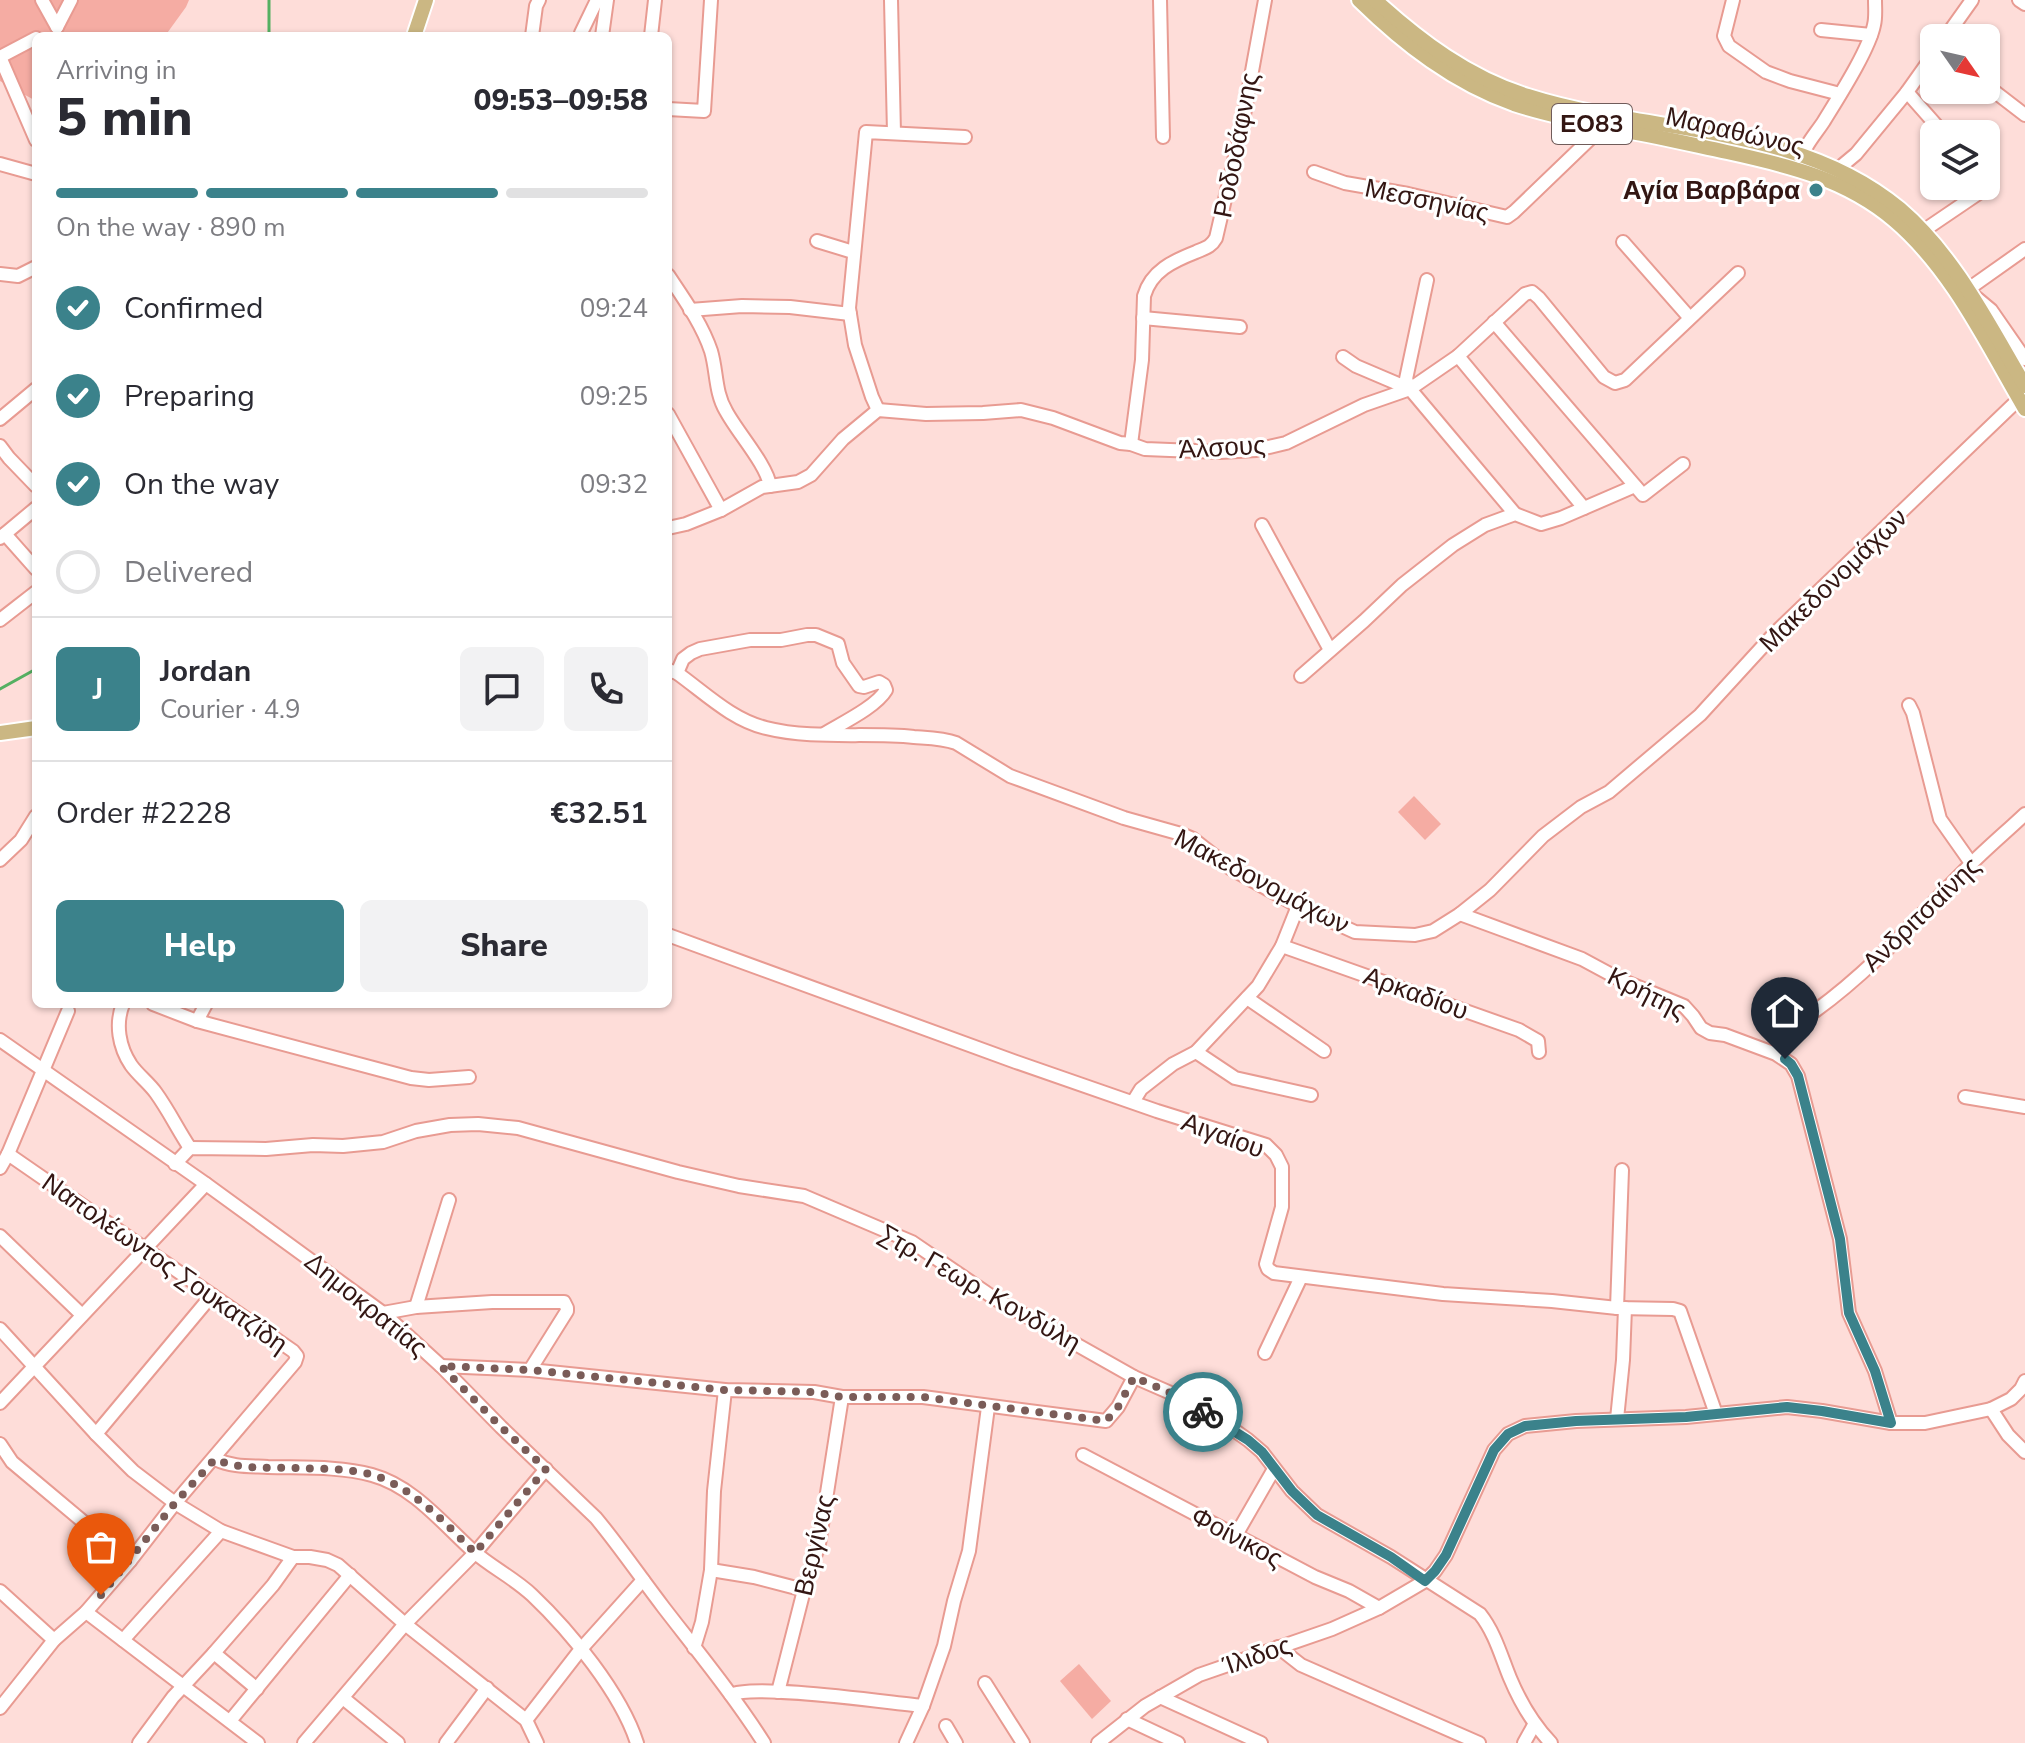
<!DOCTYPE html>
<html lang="en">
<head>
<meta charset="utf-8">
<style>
  :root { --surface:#fff; --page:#f2f2f3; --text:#2b2b33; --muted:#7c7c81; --line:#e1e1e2; --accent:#3b828b }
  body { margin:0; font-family:"Nunito Sans",sans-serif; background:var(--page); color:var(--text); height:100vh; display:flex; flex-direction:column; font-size:30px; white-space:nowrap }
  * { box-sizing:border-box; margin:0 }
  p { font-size:26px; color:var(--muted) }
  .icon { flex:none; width:44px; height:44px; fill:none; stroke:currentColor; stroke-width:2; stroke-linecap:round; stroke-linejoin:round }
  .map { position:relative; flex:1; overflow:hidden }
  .details { position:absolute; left:32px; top:32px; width:640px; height:976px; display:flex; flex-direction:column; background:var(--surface); border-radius:12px; box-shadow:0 2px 6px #0004 }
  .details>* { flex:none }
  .needle { width:52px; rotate:124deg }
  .controls { position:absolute; left:1920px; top:24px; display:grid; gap:16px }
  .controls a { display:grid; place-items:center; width:80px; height:80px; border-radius:12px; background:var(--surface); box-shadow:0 2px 6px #0004; font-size:40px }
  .pin { position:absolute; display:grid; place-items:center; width:68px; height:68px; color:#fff; margin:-82px -34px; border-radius:50% 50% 50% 0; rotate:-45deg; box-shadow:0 0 8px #0007 }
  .pin .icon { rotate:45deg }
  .courier { position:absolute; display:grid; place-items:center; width:80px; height:80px; margin:-40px; border:6px solid #3b828b; border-radius:50%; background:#fff; color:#222; box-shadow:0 2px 10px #0007 }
  .head em { font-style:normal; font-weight:800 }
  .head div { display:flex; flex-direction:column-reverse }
  .head { display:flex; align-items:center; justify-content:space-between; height:136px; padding:0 24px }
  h1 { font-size:52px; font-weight:800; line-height:60px }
  .bar { display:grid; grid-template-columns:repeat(4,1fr); gap:12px 8px; align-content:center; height:96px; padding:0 24px }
  .bar i { height:10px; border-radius:6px; background:var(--line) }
  .bar .selected { background:var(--accent) }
  .bar p { grid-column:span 4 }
  .line { display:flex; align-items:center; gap:20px; padding:0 24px; border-top:2px solid var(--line) }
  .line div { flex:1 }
  .round { display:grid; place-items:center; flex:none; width:84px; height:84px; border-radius:12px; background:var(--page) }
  ol { padding:0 24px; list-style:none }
  li { display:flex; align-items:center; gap:24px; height:88px }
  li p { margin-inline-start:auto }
  li .icon { padding:8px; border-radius:50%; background:var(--accent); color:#fff; stroke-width:4 }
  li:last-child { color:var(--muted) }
  li i { width:44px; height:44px; border:4px solid var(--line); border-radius:50% }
  .button { display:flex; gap:16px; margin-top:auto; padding:16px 24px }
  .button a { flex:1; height:92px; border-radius:12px; background:var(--accent); color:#fff; font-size:32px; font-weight:800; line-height:92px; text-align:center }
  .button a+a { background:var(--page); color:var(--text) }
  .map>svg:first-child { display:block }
  .green { fill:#f5aca3 }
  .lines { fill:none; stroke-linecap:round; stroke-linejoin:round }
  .stream { stroke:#55b062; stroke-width:3 }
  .minor-casing { stroke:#e89b92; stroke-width:16 }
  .major-casing { stroke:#fff; stroke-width:18 }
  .minor { stroke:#fff; stroke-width:12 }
  .major { stroke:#cbb783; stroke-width:14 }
  .done { stroke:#7a5c58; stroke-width:8; stroke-dasharray:0 14.4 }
  .route { stroke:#3b828b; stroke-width:10 }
  .poi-dot { fill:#3b828b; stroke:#fff; stroke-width:3 }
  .labels { text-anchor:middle; stroke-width:6; stroke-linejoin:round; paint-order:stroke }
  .shield { fill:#fff; stroke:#705c5a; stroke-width:2 }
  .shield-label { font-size:24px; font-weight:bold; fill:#331613 }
  .street-label { font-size:26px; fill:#331613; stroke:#fff }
  .poi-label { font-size:26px; font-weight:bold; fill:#331613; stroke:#fff; text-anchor:end }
</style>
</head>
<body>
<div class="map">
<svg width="2025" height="1743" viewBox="0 0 2025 1743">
  <rect width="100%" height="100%" fill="#feddd9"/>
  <g class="green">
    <polygon points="0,0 189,0 186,7 165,36 36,36 36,101 0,81"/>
    <polygon points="1414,796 1441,824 1425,840 1398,812"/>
    <polygon points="1079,1664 1111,1701 1092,1719 1060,1681"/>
  </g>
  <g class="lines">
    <g class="stream">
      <polyline points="269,36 269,0"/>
      <polyline points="0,689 36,669"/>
    </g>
    <defs>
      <g id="minor">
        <polyline points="42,0 57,27"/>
        <polyline points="891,0 894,133"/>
        <polyline points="1160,0 1163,137"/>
        <polyline points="1733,0 1724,36 1729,46 1766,72 1790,81 1840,94"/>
        <polyline points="2019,0 2025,4"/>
        <polyline points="57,27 71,0"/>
        <polyline points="1821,30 1871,35"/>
        <polyline points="581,33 597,0"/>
        <polyline points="532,36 536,6 539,0"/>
        <polyline points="602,36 607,0"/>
        <polyline points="651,36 655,0"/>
        <polyline points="1945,38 1972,0"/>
        <polyline points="0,57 36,140"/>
        <polyline points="0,57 36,38"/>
        <polyline points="1986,85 2025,115"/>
        <polyline points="1907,92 1944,134"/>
        <polyline points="668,109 704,111 711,0"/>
        <polyline points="0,164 36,174"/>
        <path d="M1800 165C1802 148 1815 135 1824 121 1838 98 1869 50 1874 25 1876 17 1875 9 1875 0"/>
        <polyline points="1838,169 1856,154 1907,92 1934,54"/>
        <polyline points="1314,172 1345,183 1408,194 1507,217 1514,212 1592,137 1598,125"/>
        <polyline points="1923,231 1979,193 1985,186"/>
        <polyline points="817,241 853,252"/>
        <polyline points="1623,242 1689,317"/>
        <polyline points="2025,249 1967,290 1991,310 2025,359"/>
        <polyline points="0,274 18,276 36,267"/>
        <path d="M668 275C684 299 702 324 711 351 717 371 715 393 726 411 737 432 767 465 770 486"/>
        <polyline points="1427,280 1406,379 1410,389 1515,514"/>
        <polyline points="690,310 742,306 790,307 850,314"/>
        <polyline points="1143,318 1240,327"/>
        <polyline points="1494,322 1643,495 1683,464"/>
        <polyline points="1458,356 1584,508"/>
        <polyline points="1343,357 1356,366 1410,389"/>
        <polyline points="878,410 872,397 855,345 849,308 866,132 965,137"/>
        <polyline points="668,414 721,510"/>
        <polyline points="0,419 36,389"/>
        <path d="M1131 444 1142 360 1144 296C1151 271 1173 261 1196 252 1205 248 1211 247 1216 238L1242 126 1265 0"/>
        <polyline points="0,446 9,458 36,486"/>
        <polyline points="1262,525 1330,650"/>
        <polyline points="668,528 686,524 721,510 762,487 798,482 811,475 843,439 878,410 926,414 983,413 1021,410 1053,418 1120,443 1131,444 1145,449 1220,452 1256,450 1286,443 1364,405 1410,389 1458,356 1525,294 1532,292 1539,298 1604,377 1615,383 1625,380 1738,273"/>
        <polyline points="5,534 36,569"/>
        <polyline points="0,538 36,508"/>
        <polyline points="0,620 36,592"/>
        <path d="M668 670 677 673C705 693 732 720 766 728 814 740 865 732 914 737 928 738 943 738 956 743L1010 776 1124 818 1181 834 1193 839 1230 868 1298 906 1355 932 1415 935 1433 931 1460 914 1490 890 1543 836 1581 807 1609 792 1700 715 1775 633 2019 399"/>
        <path d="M677 673 683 659 691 653 700 649 750 640H781L807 635H816L838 644 843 663 859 686 864 687 879 682 884 685 886 690C876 707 842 723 824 734"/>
        <polyline points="1301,676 1364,621 1402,585 1453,545 1485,525 1515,514 1541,524 1561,518 1635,486"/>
        <polyline points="1909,705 1913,713 1940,819 1971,863"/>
        <polyline points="0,860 21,840 36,816"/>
        <polyline points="1460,914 1582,959 1621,980 1684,1006 1693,1016 1701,1028 1710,1033 1725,1035 1776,1054 1791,1064 1798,1076 1840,1239 1849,1313 1875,1371 1891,1423"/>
        <polyline points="668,935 1016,1062 1157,1111 1266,1145 1276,1155 1282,1167 1282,1207 1266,1264 1268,1269 1274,1273 1443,1294 1552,1301 1617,1308 1673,1309 1680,1311 1716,1414"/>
        <polyline points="1282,946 1519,1030 1538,1041 1539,1052"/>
        <polyline points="1247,998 1324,1051"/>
        <path d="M123 1004C115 1024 119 1047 131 1065 138 1075 149 1083 156 1093 169 1111 178 1130 190 1148"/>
        <polyline points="153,1004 197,1021 411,1078 429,1080 469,1077"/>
        <path d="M1815 1011C1873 969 1920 915 1971 864 1988 847 2007 831 2025 814"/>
        <polyline points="197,1021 206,1004"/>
        <path d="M0 1040 206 1184 383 1313 441 1366 501 1427 596 1518C620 1547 641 1578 664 1608 698 1652 734 1696 764 1743"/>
        <polyline points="1196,1052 1235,1078 1311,1095"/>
        <polyline points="1965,1097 2025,1107"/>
        <polyline points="1133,1102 1141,1089 1173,1064 1196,1052 1258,986 1282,946 1298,906"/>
        <path d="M175 1164 190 1148 266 1149 313 1145 343 1146 383 1142 416 1131 450 1125 478 1124 518 1128 678 1172 739 1186 804 1196 912 1242 994 1298 1134 1377 1173 1394 1224 1423 1248 1440 1262 1452 1292 1491 1317 1515 1391 1557 1480 1614C1495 1633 1501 1656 1510 1678 1520 1702 1533 1724 1551 1743"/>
        <polyline points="0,1168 8,1154 68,1011"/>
        <polyline points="0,1236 82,1315"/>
        <polyline points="416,1307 449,1200"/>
        <polyline points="1617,1308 1622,1170"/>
        <polyline points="383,1313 416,1307 492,1302 564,1302 567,1308 567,1311 530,1370"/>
        <polyline points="0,1329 96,1434 133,1471 175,1503 221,1531 293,1557 310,1557 327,1560 338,1565 405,1624 526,1720 537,1743"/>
        <polyline points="1265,1353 1301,1277"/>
        <polyline points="441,1366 530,1370 725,1390 814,1392 842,1397 923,1397 1106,1421 1118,1407 1134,1377"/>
        <polyline points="0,1403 206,1184"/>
        <polyline points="1991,1409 2008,1435 2025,1452"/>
        <polyline points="1617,1419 1623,1360 1625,1308"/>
        <polyline points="96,1434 212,1295"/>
        <polyline points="0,1444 12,1462 130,1561"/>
        <polyline points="1083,1455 1315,1577 1349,1591 1379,1608"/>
        <path d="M215 1459C232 1467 249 1466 268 1467 302 1468 339 1466 372 1475 413 1486 443 1524 473 1551 491 1567 514 1578 532 1595 570 1631 621 1693 637 1743"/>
        <polyline points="1236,1535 1274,1469"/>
        <polyline points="711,1570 754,1577 804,1590"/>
        <polyline points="0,1591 54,1640"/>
        <polyline points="86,1612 258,1743"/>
        <polyline points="123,1640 221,1531"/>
        <polyline points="1278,1647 1301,1665 1479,1743"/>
        <polyline points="694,1648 702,1622 711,1570 714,1491 725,1390"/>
        <polyline points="214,1653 257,1689"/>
        <polyline points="985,1683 1023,1743"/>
        <polyline points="778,1692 804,1590 819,1544 842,1397"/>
        <path d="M731 1695C752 1683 890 1703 923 1706"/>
        <polyline points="1160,1697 1261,1743"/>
        <polyline points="343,1698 398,1743"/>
        <polyline points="0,1708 54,1640 86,1612 130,1561 175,1503 295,1362 297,1356 293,1351 8,1154"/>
        <polyline points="1127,1719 1178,1743"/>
        <polyline points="526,1720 581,1649 643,1580"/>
        <polyline points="230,1721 350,1575"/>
        <polyline points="946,1726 956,1743"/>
        <polyline points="139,1743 173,1697 214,1653 273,1585 293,1557"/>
        <polyline points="304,1743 405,1624 475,1553 546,1469"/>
        <polyline points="446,1743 487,1688"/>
        <polyline points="906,1743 923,1706 944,1646 954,1601 969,1551 988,1407"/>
        <polyline points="1098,1743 1145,1706 1199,1675 1332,1629 1379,1608 1425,1581 1435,1571 1446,1555 1494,1450 1508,1434 1525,1426 1576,1421 1686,1417 1787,1407 1822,1411 1891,1423 1925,1423 1991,1409 2011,1399 2021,1389 2025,1381"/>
        <polyline points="1524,1743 1534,1725"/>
      </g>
      <g id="major">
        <path d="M1359 0C1404 44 1454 83 1514 104 1551 116 1588 123 1626 131 1660 137 1694 145 1727 152 1787 165 1846 179 1894 220 1952 269 1987 344 2025 409"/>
        <path d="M1375 0C1420 41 1469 78 1528 96 1651 135 1795 122 1900 209 1955 256 1989 325 2025 386"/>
        <polyline points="414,36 426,0"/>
        <polyline points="0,733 36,728"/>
      </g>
    </defs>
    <use href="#minor" class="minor-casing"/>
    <use href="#major" class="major-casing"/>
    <use href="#minor" class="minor"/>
    <use href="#major" class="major"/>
  </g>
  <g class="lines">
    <path class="done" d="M101 1595 175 1503 215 1459C239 1470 267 1467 294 1468 320 1469 348 1468 373 1475 414 1488 446 1524 475 1553L546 1469 501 1427 441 1366 530 1370 725 1390 814 1392 842 1397H923L1106 1421 1118 1407 1134 1377 1173 1394 1203 1412"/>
    <polyline class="route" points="1203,1412 1248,1440 1262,1452 1292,1491 1317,1515 1391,1557 1425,1581 1435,1571 1446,1555 1494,1450 1508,1434 1525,1426 1576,1421 1686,1417 1787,1407 1822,1411 1891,1423 1875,1371 1849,1313 1840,1239 1798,1076 1791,1064 1785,1059"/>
  </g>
  <circle class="poi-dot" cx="1816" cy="190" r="8"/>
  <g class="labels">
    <rect class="shield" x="1552" y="104" width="80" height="40" rx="6"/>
    <g class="shield-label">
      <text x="1592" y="132">ΕΟ83</text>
    </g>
    <g class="street-label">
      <text transform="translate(1735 131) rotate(13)" y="9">Μαραθώνος</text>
      <text transform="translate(1236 145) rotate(-79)" y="9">Ροδοδάφνης</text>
      <text transform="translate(1427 200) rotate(12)" y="9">Μεσσηνίας</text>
      <text transform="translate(1222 447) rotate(-3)" y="9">Άλσους</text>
      <text transform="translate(1833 580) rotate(-44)" y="9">Μακεδονομάχων</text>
      <text transform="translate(1262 881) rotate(28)" y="9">Μακεδονομάχων</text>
      <text transform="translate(1921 914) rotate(-44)" y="9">Ανδριτσαίνης</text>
      <text transform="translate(1416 993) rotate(20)" y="9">Αρκαδίου</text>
      <text transform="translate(1647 993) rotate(27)" y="9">Κρήτης</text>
      <text transform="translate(1223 1135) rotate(20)" y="9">Αιγαίου</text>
      <text transform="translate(165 1263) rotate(35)" y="9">Ναπολέωντος Σουκατζίδη</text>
      <text transform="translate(980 1288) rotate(30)" y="9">Στρ. Γεωρ. Κονδύλη</text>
      <text transform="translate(366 1304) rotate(39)" y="9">Δημοκρατίας</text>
      <text transform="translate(1237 1537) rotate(28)" y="9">Φοίνικος</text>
      <text transform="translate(814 1545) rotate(-77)" y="9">Βεργίνας</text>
      <text transform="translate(1257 1655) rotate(-19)" y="9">Ίλιδος</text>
    </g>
    <g class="poi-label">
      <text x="1800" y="199">Αγία Βαρβάρα</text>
    </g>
  </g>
</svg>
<div class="controls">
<a><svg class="needle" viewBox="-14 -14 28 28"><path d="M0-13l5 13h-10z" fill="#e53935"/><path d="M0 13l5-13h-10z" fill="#7c7c81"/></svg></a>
<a><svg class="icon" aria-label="layers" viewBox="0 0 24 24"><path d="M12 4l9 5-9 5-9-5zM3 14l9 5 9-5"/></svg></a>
</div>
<div class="pin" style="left:101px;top:1595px;background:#ea580c"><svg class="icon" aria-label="bag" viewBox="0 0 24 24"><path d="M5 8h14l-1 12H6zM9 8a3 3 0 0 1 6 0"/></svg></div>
<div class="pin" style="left:1785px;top:1059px;background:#1f2937"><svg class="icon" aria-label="home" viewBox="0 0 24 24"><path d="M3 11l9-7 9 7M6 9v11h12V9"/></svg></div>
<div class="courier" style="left:1203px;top:1412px"><svg class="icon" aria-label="bike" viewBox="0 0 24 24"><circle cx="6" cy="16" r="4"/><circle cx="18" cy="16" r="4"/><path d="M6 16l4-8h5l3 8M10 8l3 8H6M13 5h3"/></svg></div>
<section class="details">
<div class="head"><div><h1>5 min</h1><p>Arriving in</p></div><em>09:53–09:58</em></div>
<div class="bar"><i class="selected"></i><i class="selected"></i><i class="selected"></i><i></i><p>On the way · 890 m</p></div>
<ol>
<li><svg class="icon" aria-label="check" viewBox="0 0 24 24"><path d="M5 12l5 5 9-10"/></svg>Confirmed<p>09:24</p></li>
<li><svg class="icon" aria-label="check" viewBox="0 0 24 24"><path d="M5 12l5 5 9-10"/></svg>Preparing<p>09:25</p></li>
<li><svg class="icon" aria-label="check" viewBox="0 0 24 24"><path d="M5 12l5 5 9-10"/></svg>On the way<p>09:32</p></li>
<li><i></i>Delivered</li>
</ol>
<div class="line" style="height:144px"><b class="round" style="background:var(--accent);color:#fff">J</b><div><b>Jordan</b><p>Courier · 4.9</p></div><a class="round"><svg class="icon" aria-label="chat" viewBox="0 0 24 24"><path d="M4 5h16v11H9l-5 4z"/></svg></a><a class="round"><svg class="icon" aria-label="phone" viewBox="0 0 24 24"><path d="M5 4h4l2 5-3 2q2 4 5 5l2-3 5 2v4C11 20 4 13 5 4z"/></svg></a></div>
<div class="line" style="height:104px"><div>Order #2228</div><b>€32.51</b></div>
<div class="button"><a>Help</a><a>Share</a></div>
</section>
</div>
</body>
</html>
